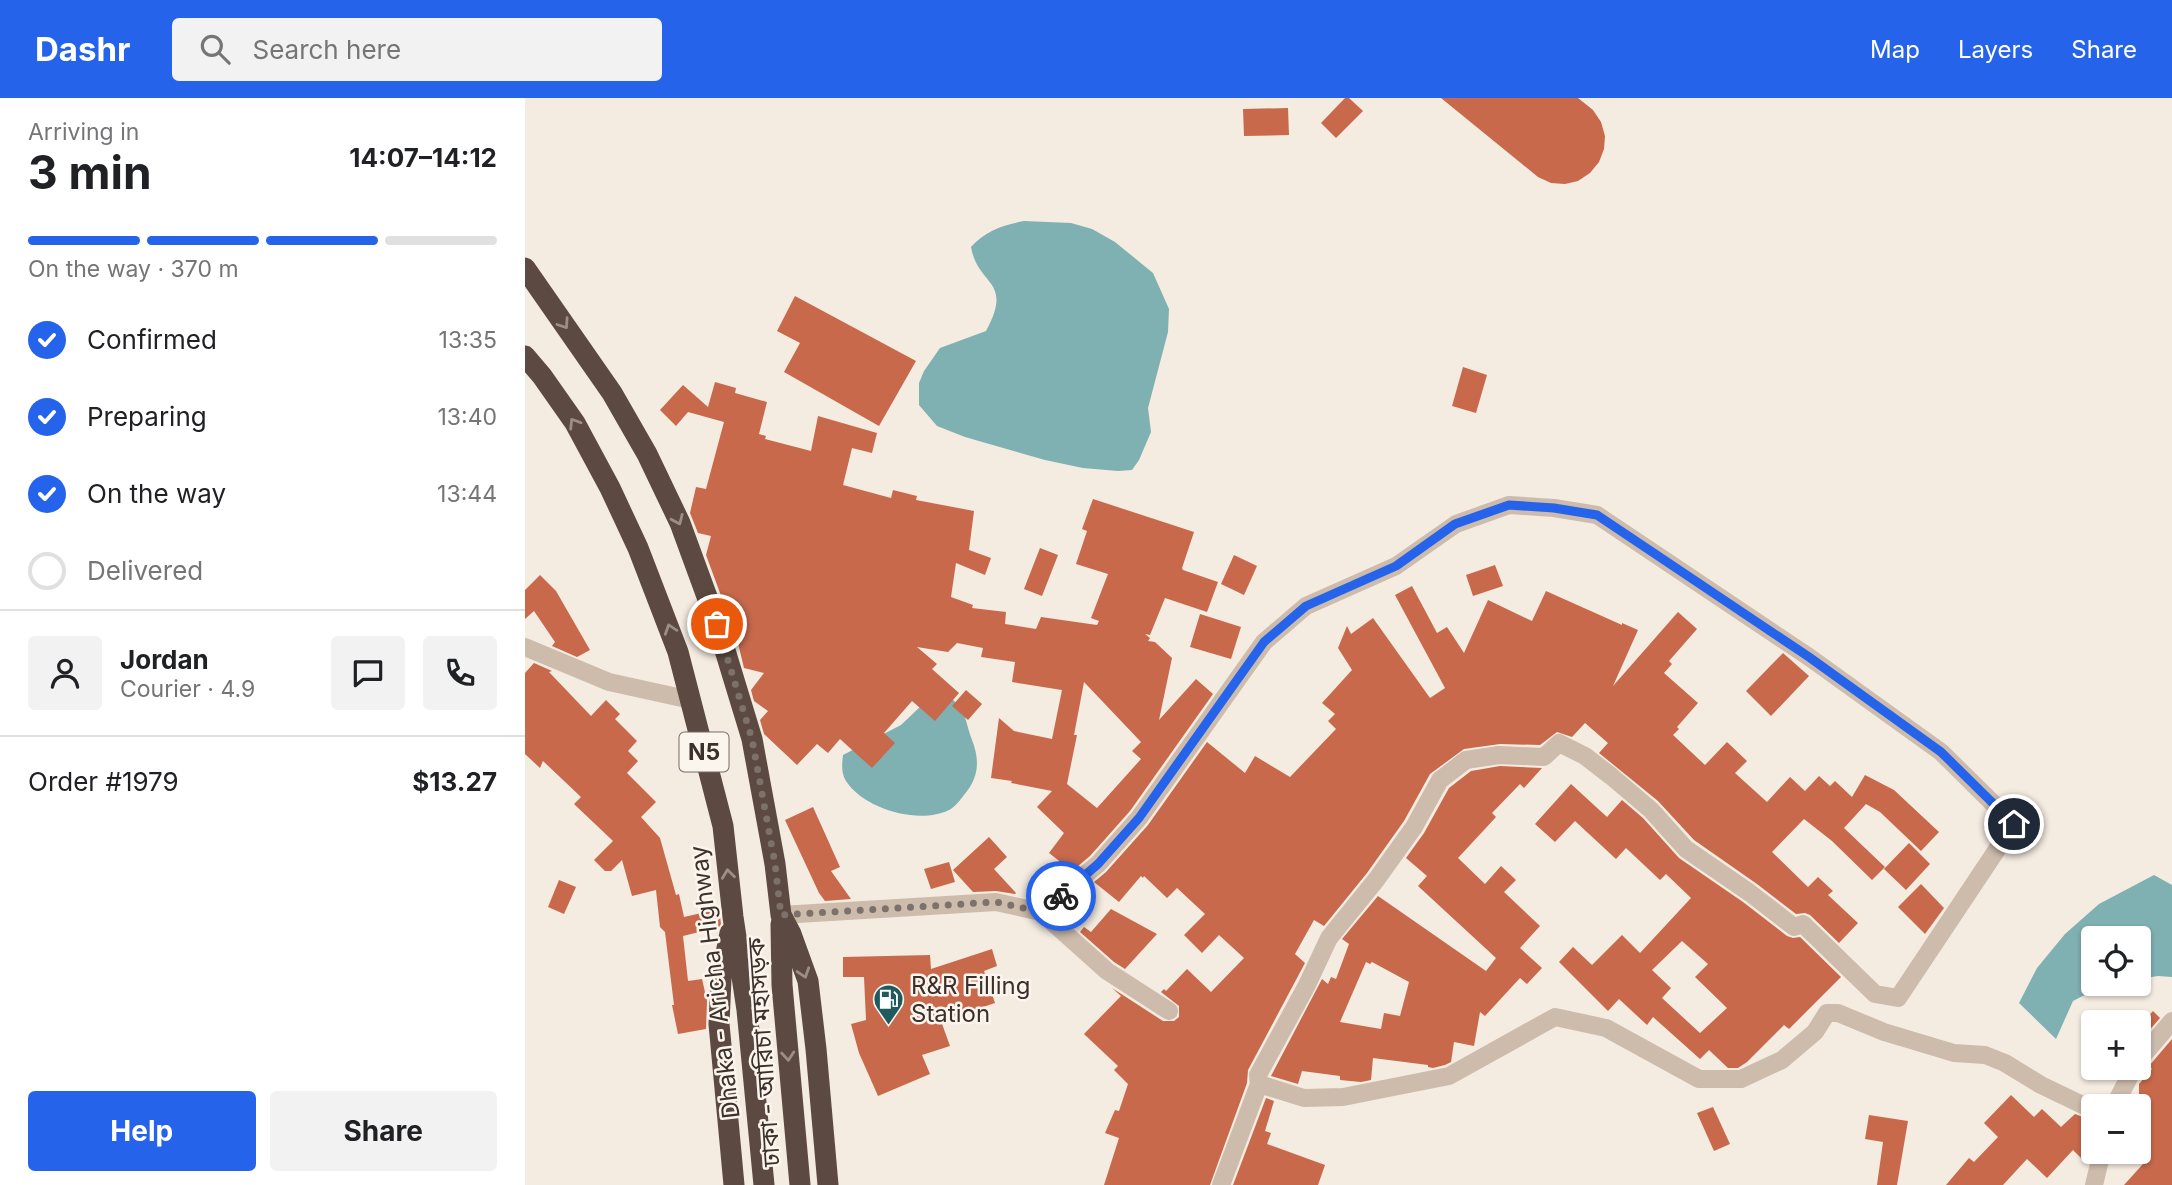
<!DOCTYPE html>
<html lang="en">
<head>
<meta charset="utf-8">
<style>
  :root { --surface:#fff; --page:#f2f2f2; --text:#202124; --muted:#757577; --line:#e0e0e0; --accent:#2563eb }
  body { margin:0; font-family:Inter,"Noto Sans Bengali",sans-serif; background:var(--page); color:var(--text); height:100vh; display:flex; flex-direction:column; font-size:26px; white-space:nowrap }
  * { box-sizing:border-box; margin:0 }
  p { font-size:23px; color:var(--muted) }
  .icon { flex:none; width:38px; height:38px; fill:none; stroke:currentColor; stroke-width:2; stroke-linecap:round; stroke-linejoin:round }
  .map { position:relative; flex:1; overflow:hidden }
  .sheet { display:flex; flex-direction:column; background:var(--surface); width:525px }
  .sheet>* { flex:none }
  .tools { position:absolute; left:1556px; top:828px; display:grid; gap:14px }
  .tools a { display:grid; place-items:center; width:70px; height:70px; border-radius:7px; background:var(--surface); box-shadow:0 2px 5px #0004; font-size:35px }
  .pin { position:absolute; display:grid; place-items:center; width:60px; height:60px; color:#fff; margin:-30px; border:4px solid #fff; border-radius:50%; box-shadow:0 2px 7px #0007 }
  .courier { position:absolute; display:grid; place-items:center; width:70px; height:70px; margin:-35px; border:5px solid #2563eb; border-radius:50%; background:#fff; color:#222; box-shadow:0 2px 9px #0007 }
  .summary em { font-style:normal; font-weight:700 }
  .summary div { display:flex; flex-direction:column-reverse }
  .summary { display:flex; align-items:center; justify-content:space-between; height:119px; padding:0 28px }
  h1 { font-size:46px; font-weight:700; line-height:52px }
  .bar { display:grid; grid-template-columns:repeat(4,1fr); gap:10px 7px; align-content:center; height:84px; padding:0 28px }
  .bar i { height:9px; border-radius:5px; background:var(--line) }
  .bar .selected { background:var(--accent) }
  .bar p { grid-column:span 4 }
  .line { display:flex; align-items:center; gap:18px; padding:0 28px; border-top:2px solid var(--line) }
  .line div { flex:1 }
  .round { display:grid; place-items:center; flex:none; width:74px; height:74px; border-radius:7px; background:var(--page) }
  ol { padding:0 28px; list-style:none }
  li { display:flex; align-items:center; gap:21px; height:77px }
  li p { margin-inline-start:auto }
  li .icon { padding:7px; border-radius:50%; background:var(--accent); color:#fff; stroke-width:4 }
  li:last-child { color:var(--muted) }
  li i { width:38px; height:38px; border:4px solid var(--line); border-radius:50% }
  .primary-button { display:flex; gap:14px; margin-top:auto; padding:14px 28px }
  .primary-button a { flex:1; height:80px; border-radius:7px; background:var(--accent); color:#fff; font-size:28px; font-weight:700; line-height:80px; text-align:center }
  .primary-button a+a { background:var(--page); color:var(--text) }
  header { display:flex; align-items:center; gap:42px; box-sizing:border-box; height:98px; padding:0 35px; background:var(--accent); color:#fff }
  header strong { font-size:33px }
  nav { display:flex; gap:38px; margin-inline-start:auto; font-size:24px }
  .search { width:490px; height:63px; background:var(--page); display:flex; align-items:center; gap:18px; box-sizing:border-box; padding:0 24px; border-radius:7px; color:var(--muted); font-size:26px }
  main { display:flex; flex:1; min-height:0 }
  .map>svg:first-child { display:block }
  .water { fill:#7fb0b2 }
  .building { fill:#c8694b; fill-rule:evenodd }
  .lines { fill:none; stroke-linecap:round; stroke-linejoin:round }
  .street { stroke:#cdbbac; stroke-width:18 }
  .highway { stroke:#5c4a42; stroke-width:21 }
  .oneway { stroke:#9c8e87 }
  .done { stroke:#7c716b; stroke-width:7; stroke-dasharray:0 12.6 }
  .route { stroke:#2563eb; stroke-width:9 }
  .labels { text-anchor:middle; stroke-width:5; stroke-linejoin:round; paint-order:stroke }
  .shield { fill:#fbf5ee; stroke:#756b66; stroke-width:2 }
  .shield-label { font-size:23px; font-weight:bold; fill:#3b302b }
  .street-label { font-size:24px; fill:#3b302b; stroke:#fbf5ee }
  .poi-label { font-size:24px; fill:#3b302b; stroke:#fbf5ee; text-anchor:start }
</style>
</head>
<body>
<header>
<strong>Dashr</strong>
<div class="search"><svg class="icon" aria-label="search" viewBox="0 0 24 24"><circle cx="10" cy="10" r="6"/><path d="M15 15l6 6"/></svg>Search here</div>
<nav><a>Map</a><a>Layers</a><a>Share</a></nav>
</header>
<main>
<section class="sheet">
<div class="summary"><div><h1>3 min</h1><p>Arriving in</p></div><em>14:07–14:12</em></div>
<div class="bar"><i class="selected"></i><i class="selected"></i><i class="selected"></i><i></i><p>On the way · 370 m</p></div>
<ol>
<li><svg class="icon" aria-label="check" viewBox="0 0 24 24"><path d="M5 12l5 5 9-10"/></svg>Confirmed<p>13:35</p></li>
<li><svg class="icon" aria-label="check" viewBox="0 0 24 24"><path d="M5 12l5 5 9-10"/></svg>Preparing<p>13:40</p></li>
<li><svg class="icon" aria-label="check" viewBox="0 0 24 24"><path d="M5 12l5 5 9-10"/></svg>On the way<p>13:44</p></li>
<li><i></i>Delivered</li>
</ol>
<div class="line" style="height:126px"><a class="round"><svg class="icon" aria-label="person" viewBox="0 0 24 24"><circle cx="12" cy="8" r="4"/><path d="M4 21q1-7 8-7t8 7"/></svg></a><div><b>Jordan</b><p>Courier · 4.9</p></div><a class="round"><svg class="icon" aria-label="chat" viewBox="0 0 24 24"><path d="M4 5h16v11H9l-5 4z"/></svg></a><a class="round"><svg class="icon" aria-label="phone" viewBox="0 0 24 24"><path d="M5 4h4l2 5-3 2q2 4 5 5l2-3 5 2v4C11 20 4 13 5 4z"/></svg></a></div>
<div class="line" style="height:91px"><div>Order #1979</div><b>$13.27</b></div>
<div class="primary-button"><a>Help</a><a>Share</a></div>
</section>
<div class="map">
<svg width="1647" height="1087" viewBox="0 0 1647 1087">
  <rect width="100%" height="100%" fill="#f4ebe1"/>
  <g class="water">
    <path d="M499 123 546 125 567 131 590 144 628 175 644 211 643 234 623 310 626 334 614 362 607 372 593 373 558 370 520 362 440 339 412 328 394 307V285L399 273 415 250 461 233C489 181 453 189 446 149 460 133 478 127 499 123Z"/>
    <path d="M425 599C443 616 439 620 447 642 455 662 454 680 439 697 435 702 430 709 424 712 394 727 339 711 321 683 316 675 317 666 318 657L376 627 396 608Z"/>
    <polygon points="1629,777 1647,787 1647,879 1633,878 1614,881 1614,840 1568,840 1568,886 1589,886 1579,887 1548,903 1531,941 1494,905 1512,870 1540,836 1574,806"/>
  </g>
  <g class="building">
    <polygon points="820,0 824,0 838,13 811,40 796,25"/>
    <polygon points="916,0 1053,0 1068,12 1076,24 1080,38 1079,51 1074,64 1065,75 1053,83 1040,86 1026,85 1013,79"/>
    <polygon points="763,10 764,37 719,38 718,11"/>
    <polygon points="270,198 391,263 354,328 259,274 275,245 252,233"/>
    <polygon points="938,269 962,277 951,315 927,308"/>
    <path d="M190 284 211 290 210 295 242 304 234 336 241 338 240 341 286 353 293 318 352 335 347 355 327 350 318 387 366 400 368 392 392 398 391 402 449 413 444 452 466 460 460 477 431 465 426 499 448 507 447 510 481 514 480 526 511 531 516 519 572 527 574 523 566 520 583 476 551 466 562 433 557 431 568 401 669 434 657 470 658 472 693 484 682 514 640 500 625 537 620 536 625 540 623 543 630 544 647 560 634 622 671 581 688 596 605 713 565 758 547 773 524 755 539 735 512 709 527 693 486 685 487 683 466 680 474 620 489 633 527 641 537 592 487 584 490 564 456 559 458 550 432 545 423 554 392 549 412 566 407 571 434 595 410 623 387 603 359 635 370 645 347 670 315 641 303 655 292 646 272 667 239 636 235 622 243 613 229 603 226 592 239 575 219 570 212 541 181 457 186 438 173 435 165 415 171 389 181 391 199 324 163 314 151 328 135 312 158 287 183 309ZM559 584 616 644 607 653 616 661 572 710 542 686 552 637H549Z"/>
    <polygon points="515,450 533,457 517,498 499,491"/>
    <polygon points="709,457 732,468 719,497 696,486"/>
    <polygon points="970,467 978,488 948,498 941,477"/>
    <polygon points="15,477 31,493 65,552 52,559 27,548 30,544 9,513 0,521 0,492"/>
    <polygon points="887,488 912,535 922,529 939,555 963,502 1007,523 1021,493 1097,527 1097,525 1113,532 1088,588 1153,514 1172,531 1144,563 1147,566 1139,575 1173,605 1152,629 1154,631 1148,637 1180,667 1202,644 1222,663 1210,675 1242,704 1265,679 1280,693 1294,678 1305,688 1310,683 1327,699 1340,677 1369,692 1414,734 1396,753 1355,714 1341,706 1319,730 1360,769 1347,782 1307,743 1279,721 1247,754 1283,789 1293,779 1308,793 1303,797 1333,825 1314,845 1285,817 1280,815 1271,816 1232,786 1169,742 1133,703 1074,655 1083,645 1060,625 1047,639 1032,634 1015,647 975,646 939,651 905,676 879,723 842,775 799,828 789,822 770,856 780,865 723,972 722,985 685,1087 579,1087 594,1040 580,1035 590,1012 594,1013 603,986 589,972 593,968 559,936 596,898 587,890 638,923 649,923 654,919 654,908 636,894 639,891 641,893 662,871 686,894 719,860 694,837 677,855 659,837 680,816 652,790 642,800 619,778 618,780 616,778 594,804 569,784 581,774 623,727 682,644 720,675 730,658 765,679 811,631 803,623 810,616 797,605 827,572 813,550 822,528 826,536 848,520 905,600 920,590 870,497"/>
    <polygon points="675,516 716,529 706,561 665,549"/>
    <polygon points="1258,555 1284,578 1246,618 1221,593"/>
    <polygon points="9,565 27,573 24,574 66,618 81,602 95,616 90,621 112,643 103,653 113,663 102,675 131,704 116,719 135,740 151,797 154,796 159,819 194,811 196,826 194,829 158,838 163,883 177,881 182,903 181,931 153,936 147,907 149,907 140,834 135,829 131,792 107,798 97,762 86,773 80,773 69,762 88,743 49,706 56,699 18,663 15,670 0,656 0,575"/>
    <polygon points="441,592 457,606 443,622 427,608"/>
    <path d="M975 668 1017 670 999 690 995 686 967 715 971 719 933 760 960 786 976 768 991 782 979 794 1015 828 995 850 1017 870 1002 886 995 880 960 918 955 914 949 948 929 944 926 964 920 967 908 970 903 969V967L848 960 846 982 836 984 815 982V978L777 973 773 986 746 978 797 881 803 886 806 879 811 881 824 846 817 841 853 798 961 873 971 860 893 788 902 778 881 760 899 735 924 690 946 673ZM841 864 845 866 847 864 884 884 875 918 859 915 856 931 815 924Z"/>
    <path d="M1046 686 1082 719 1097 702 1118 720 1154 760 1218 804 1262 838 1268 840 1275 839 1316 879 1264 931 1259 927 1222 964 1213 970H1203L1184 952 1175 961 1128 919 1122 927 1094 901 1083 913 1034 864 1048 849 1067 867 1097 837 1115 855 1166 800 1141 776 1135 782 1101 750 1091 761 1050 723 1030 744 1010 726ZM1157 843 1183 866 1170 879 1202 910 1175 935 1137 900 1146 890 1127 872Z"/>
    <polygon points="288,709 315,769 306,773 326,801 300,803 294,795 260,722"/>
    <polygon points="464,739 482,759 469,771 491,795 490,796 471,793 448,794 428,772"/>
    <polygon points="1384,745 1405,766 1381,792 1359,771"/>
    <polygon points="424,764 430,784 406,791 399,771"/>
    <polygon points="34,782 51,789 39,816 23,809"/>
    <polygon points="1396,786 1419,810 1400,836 1373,809"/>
    <polygon points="586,811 632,836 600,871 589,864 555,834 559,829 566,834"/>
    <polygon points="467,851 472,868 459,873 470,905 416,923 425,948 397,957 405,976 353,998 334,955 326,926 341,922 339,879 318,879 318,859 405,857 406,871"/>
    <polygon points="1628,913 1635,920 1616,942 1614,940 1614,928"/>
    <polygon points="1647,941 1647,1087 1599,1087 1618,1066 1614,1062 1614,986 1627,971 1624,968"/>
    <polygon points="1486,997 1509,1019 1517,1011 1536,1029 1550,1016 1568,1023 1557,1036 1568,1047 1563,1064 1561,1065 1548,1052 1522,1080 1502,1061 1478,1087 1421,1087 1444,1060 1449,1064 1473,1039 1459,1025"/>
    <polygon points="741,1000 749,1003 740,1033 746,1035 742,1046 800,1067 793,1087 708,1087"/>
    <polygon points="1188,1009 1205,1046 1189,1053 1172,1015"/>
    <polygon points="1344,1017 1383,1023 1372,1087 1352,1087 1358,1044 1340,1041"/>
  </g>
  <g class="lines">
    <g class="street">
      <polyline points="0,549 84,584 166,602"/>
      <polyline points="516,814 582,873 644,913"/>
      <polyline points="256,817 471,804 516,814 573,766 614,720 739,544 781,508 871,468 931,426 984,407 1029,410 1072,417 1284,559 1416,654 1489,726 1373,900 1350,896 1278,826 1269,829 1225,795 1161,751 1126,712 1086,678 1060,658 1034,645 1019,659 974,657 941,662 915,682 889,729 851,782 804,840 782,887 733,977 734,986 696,1087"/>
      <polyline points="1614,962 1647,923"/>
      <polyline points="734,986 779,1000 818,999 924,978 1030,919 1081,930 1174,981 1216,981 1257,962 1290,934 1302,915 1313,915 1359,934 1429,955 1460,957 1480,965 1516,987 1568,1012"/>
      <polyline points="1589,1008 1609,970"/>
      <polyline points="1569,1087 1577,1054"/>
    </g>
    <g class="highway">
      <polyline points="0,170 87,295 122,356 155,425 192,526 227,641 250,766 256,817 266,836 283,883 291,951 303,1087"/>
      <polyline points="0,258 17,278 50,325 85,390 113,450 153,554 198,728 208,819 222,912 239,1087"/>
      <polyline points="256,826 257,887 275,1087"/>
      <polyline points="205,835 196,881 194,926 209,1087"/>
    </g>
  </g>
  <defs><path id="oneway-chevron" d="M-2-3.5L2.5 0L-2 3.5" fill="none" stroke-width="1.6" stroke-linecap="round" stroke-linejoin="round" transform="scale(1.75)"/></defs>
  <g class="oneway">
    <use href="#oneway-chevron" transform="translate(39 226) rotate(56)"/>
    <use href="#oneway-chevron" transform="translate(49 325) rotate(-122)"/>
    <use href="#oneway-chevron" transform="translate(153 422) rotate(66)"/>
    <use href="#oneway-chevron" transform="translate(145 531) rotate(-109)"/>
    <use href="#oneway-chevron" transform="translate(203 776) rotate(-97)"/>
    <use href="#oneway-chevron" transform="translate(279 875) rotate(72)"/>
    <use href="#oneway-chevron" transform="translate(263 958) rotate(85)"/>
  </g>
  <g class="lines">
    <polyline class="done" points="192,526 227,641 250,766 256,817 471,804 516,814 536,798"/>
    <polyline class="route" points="536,798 573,766 614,720 739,544 781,508 871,468 930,426 984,407 1029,410 1072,417 1284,559 1416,654 1489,726"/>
  </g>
  <defs>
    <symbol id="fuel-pin" viewBox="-11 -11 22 30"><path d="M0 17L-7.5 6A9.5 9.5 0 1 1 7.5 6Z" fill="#1f5a5e" stroke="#fbf5ee"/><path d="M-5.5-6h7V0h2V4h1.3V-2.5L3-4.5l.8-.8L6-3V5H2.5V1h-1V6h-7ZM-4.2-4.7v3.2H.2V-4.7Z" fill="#fff"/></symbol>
  </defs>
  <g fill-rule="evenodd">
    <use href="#fuel-pin" x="346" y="884" width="35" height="47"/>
  </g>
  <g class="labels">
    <rect class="shield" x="154.5" y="634.5" width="49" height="39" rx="5"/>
    <g class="shield-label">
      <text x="179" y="662">N5</text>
    </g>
    <g class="street-label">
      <text transform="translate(190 884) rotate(-97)" y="8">Dhaka - Aricha Highway</text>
      <text transform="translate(239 954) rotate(-94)" y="8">ঢাকা - আরিচা মহাসড়ক</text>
    </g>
    <g class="poi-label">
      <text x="386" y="896">R&amp;R Filling<tspan x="386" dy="28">Station</tspan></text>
    </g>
  </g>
</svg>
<div class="tools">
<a><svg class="icon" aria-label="locate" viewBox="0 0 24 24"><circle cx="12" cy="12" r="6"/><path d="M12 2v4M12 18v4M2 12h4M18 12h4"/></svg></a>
<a>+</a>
<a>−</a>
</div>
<div class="pin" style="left:192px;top:526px;background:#ea580c"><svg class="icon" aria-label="bag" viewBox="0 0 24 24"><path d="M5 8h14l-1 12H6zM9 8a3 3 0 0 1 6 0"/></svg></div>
<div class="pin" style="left:1489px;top:726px;background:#1f2937"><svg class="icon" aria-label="home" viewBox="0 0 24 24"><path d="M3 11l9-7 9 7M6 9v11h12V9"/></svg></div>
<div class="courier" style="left:536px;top:798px"><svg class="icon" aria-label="bike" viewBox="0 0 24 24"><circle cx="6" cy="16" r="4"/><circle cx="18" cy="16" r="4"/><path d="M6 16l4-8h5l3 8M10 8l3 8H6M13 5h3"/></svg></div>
</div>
</main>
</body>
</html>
